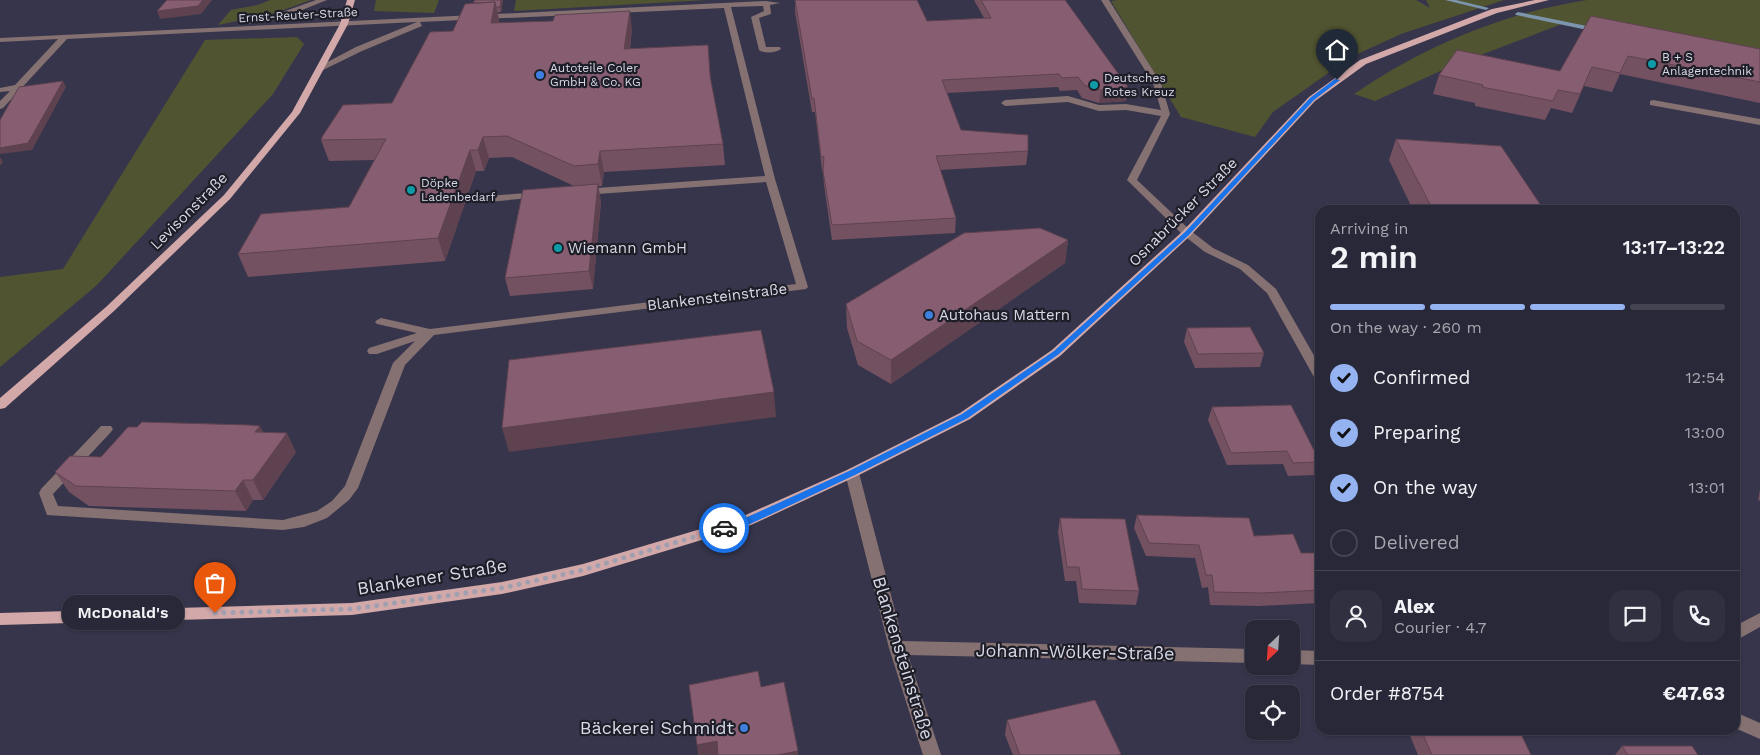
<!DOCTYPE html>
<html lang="en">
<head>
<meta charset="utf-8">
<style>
  :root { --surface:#292838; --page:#313040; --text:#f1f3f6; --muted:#a5a6ae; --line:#454453; --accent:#95b2f1 }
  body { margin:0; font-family:"Work Sans",sans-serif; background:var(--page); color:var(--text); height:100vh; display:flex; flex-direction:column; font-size:19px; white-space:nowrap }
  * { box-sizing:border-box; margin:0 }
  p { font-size:16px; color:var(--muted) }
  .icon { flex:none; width:28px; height:28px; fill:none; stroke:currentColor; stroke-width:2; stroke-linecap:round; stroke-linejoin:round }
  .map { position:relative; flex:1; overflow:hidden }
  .drawer { position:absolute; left:1315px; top:205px; width:425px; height:530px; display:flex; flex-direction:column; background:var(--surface); border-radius:15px; box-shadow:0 1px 4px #0004,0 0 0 1px var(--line) }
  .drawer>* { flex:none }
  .needle { width:32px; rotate:205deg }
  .buttons { position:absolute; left:1245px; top:620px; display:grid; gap:10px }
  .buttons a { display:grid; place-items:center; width:55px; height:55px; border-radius:10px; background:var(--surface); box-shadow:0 1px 4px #0004,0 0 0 1px var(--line); font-size:25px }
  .pin { position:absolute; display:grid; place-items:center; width:42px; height:42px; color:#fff; margin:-51px -21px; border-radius:50% 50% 50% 0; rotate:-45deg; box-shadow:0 0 5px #0007 }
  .pin .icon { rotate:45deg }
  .courier { position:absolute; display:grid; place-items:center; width:50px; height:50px; margin:-25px; border:4px solid #1a73e8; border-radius:50%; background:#fff; color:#222; box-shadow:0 1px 6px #0007 }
  .bubble { position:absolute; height:35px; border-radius:15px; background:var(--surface); box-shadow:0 1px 4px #0004,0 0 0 1px var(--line); font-size:16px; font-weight:600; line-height:35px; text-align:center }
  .summary em { font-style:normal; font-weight:600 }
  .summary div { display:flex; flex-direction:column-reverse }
  .summary { display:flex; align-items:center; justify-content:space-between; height:85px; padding:0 15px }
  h1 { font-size:32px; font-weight:600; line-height:38px }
  .bar { display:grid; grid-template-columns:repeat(4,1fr); gap:8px 5px; align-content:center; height:60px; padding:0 15px }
  .bar i { height:6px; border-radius:4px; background:var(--line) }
  .bar .on { background:var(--accent) }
  .bar p { grid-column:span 4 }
  .line { display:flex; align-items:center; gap:12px; padding:0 15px; border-top:1px solid var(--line) }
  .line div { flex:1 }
  .round { display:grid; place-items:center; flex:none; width:52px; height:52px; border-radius:15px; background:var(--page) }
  ol { padding:0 15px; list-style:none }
  li { display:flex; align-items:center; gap:15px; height:55px }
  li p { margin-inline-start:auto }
  li .icon { padding:5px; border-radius:50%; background:var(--accent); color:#111; stroke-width:4 }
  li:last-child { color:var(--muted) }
  li i { width:28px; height:28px; border:2px solid var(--line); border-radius:50% }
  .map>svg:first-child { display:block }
  .green { fill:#515431 }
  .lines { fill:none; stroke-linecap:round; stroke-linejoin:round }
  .stream { fill:#7c95ac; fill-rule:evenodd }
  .minor { fill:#857171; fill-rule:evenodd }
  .major { fill:#d2a8a9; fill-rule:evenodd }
  .wall { fill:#745161 }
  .shaded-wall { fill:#5e424f }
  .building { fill:#875e71; stroke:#5e424f }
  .route { fill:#1a73e8 }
  .done { stroke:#a09fb0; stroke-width:5; stroke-dasharray:0 9 }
  .culture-dot { fill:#0f9aa8; stroke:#1e1e28; stroke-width:2 }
  .shop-dot { fill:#3f7fe0; stroke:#1e1e28; stroke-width:2 }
  .labels { text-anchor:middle; stroke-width:4.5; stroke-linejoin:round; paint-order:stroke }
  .far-street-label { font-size:12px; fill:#d9d8e6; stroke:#1e1e28 }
  .far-poi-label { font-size:12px; fill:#d9d8e6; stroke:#1e1e28; text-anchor:start }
  .street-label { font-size:15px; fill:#d9d8e6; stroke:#1e1e28 }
  .poi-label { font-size:15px; fill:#d9d8e6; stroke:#1e1e28; text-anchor:start }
  .near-street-label { font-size:18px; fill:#d9d8e6; stroke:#1e1e28 }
  .near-poi-label { font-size:18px; fill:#d9d8e6; stroke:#1e1e28; text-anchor:end }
</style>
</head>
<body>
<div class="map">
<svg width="1760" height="755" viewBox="0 0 1760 755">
  <rect width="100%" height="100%" fill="#37354b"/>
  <g class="green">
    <polygon points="270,0 311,0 275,13 218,25 231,10 258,5"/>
    <polygon points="376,0 439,0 434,13 374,11"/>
    <polygon points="516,0 707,0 514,11"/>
    <polygon points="1118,0 1416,0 1430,8 1426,0 1504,0 1401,34 1351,57 1273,112 1255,137 1181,117 1111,1"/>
    <path d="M1587 0H1760V62L1567 22 1449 67 1375 101 1354 94C1424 46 1503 13 1587 0Z"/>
    <polygon points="297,37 304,44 273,94 97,285 0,367 0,277 63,269 205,40"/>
  </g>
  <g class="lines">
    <g class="stream">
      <polygon points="1445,0 1456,0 1489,8 1486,10"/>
      <polygon points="1518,12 1597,28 1600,30 1597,32 1516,15 1515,14"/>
    </g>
    <g class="minor">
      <polygon points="316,0 327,0 282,18 248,24 244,22 277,14"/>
      <polygon points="1101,0 1109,0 1161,83 1170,114 1137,180 1191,231 1213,248 1248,265 1276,289 1320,366 1320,381 1314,377 1267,293 1240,269 1205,252 1183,235 1127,180 1161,116 1126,110 1099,111 1068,102 1005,106 1001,103 1005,100 1068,96 1099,105 1126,104 1161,110 1153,83"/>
      <path d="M766 1 780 3 770 5 771 14 759 18 766 47H780L781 49C776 53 764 54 759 50L751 17 764 11 763 6 731 7 775 179 808 287 806 289 434 335 405 365 358 488 349 500 327 518 304 527 283 530 47 515 39 493 41 489 101 426H111L113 429 111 432 53 494 58 506 283 520 317 511 332 501 345 486 393 363 415 341 377 354H369L367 351 369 348 417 333 377 324 375 322 377 320 381 318 430 329 796 284 766 182 583 195 578 192 583 189 765 176 724 8 420 22 422 26 362 51 319 72H316V68L356 47 417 22 67 39 3 108 0 109V101L10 91 0 92V88L15 85 58 39 0 42V38Z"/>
      <polygon points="1653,100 1760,119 1760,125 1650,105 1650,101"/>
      <polygon points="538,192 543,195 541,197 488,202 483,199 488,196"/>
      <polygon points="852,468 857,470 859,473 903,641 1254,649 1254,663 908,655 941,755 923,755 889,648 845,473 847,470"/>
      <polygon points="1760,613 1760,627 1735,641 1735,626"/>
      <polygon points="1291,650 1320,651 1320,665 1291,664"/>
      <polygon points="1735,712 1760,723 1760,739 1735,728"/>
    </g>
    <g class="major">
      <polygon points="347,0 355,0 348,24 300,113 230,199 114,311 5,408 0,409 0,398 106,307 224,195 292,112 340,24"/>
      <polygon points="1535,0 1549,0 1497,13 1366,64 1315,101 1191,235 1060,356 970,419 857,476 751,525 583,576 502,594 352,615 0,625 0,613 352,603 502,582 583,564 741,517 847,470 960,413 1052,350 1183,231 1309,97 1360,60 1492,9"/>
    </g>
  </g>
  <g class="wall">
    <polygon points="475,0 503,0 501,12 498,12 499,20 499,23 632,29 630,49 708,45 711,82 723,144 725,165 604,172 602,186 598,186 601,202 593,289 510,296 505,278 574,186 512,157 489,158 484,171 476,171 445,261 248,277 238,254 349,207 374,160 329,161 321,140 392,103 453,31 473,3"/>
    <polygon points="795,0 927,21 984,18 974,0 1065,0 1126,101 1099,103 1082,98 1077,90 1060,91 1058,87 947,93 961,130 1028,151 1026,165 940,170 956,218 955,233 832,240 824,185 823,171 822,170 815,112 812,112 795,12"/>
    <polygon points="1591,16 1760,49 1760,103 1620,74 1612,92 1584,86 1572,113 1551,108 1545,120 1475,106 1475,103 1433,94 1439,75 1560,71"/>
    <polygon points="1396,139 1544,210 1413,210 1389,160"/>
    <polygon points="1068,240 1065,263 891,384 858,365 847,328 846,304"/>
    <polygon points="1187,328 1264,353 1260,367 1195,368 1184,342"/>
    <polygon points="1212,407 1320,461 1320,463 1316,475 1288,476 1283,464 1227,465 1208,420"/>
    <polygon points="263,432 296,452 263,500 253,500 246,511 89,506 69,492 55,472 101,457"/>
    <polygon points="1760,490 1760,501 1758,500"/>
    <polygon points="1137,515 1254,536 1301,553 1320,553 1320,603 1259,606 1210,605 1208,587 1202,588 1195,558 1146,556 1134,528"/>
    <polygon points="1060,518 1139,591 1136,605 1079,603 1076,581 1065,581 1058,532"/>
    <polygon points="1007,720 1121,754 1120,755 1013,755 1005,735"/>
    <polygon points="1410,730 1519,730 1531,755 1418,755 1409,733"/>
    <polygon points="1622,746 1698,755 1615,755"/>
  </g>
  <g class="shaded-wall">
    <polygon points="203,0 212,0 201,14 160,19 157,11"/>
    <polygon points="501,0 503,0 501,12 500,7"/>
    <polygon points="495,2 499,20 495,42 491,23"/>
    <polygon points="630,11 632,29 627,68 624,49"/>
    <polygon points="63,81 66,87 32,150 0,154 0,148"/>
    <polygon points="1128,87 1126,101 1099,103 1101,90"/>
    <polygon points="483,137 489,158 484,171 478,150"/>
    <polygon points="470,150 476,171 445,261 438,238"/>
    <polygon points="600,151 604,172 602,186 598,164"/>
    <polygon points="0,157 3,162 0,166"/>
    <polygon points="598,184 601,202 593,289 589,271"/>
    <polygon points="1068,240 1065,263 891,384 891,360"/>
    <polygon points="774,392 776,417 509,452 502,428"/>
    <polygon points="260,426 269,445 255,432"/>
    <polygon points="287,433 296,452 263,500 253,480"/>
    <polygon points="243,480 253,500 246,511 235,491"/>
    <polygon points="717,741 719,755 698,755 697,745"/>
    <polygon points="798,751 798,755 778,755"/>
  </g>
  <g class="building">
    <polygon points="167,0 203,0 198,6 157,11"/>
    <polygon points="475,0 501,0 500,7 496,7 495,2 473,3"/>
    <polygon points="795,0 917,0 927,21 991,18 981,0 1065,0 1128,87 1101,90 1084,85 1078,77 1062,78 1059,74 942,80 961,130 1028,135 1028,151 936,156 956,218 832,225 823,171 824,157 821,156 814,98 812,99"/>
    <polygon points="495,2 491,23 553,21 555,15 630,11 624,49 708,45 710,76 723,144 600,151 598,164 574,166 507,136 483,137 478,150 470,150 438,238 238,254 261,214 349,207 386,139 321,140 322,137 343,105 392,103 430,32 453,31 465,4"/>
    <polygon points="1591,16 1760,49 1760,82 1628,56 1620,73 1592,67 1580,94 1558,90 1553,101 1482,87 1483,85 1439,75 1457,50 1560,71"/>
    <polygon points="63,81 28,143 0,148 0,120 19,87"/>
    <polygon points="1396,139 1501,146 1544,210 1433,210"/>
    <polygon points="598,184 589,271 505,278 523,190"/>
    <polygon points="1040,228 1068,240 891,360 857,341 846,304 964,233"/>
    <polygon points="1250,327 1264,353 1198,354 1187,328"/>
    <polygon points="761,330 774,392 502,428 509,360"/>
    <polygon points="1291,405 1320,462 1293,463 1287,451 1231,453 1212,407"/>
    <polygon points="142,422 249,425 260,426 255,432 287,433 253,480 243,480 235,491 76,486 55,472 70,456 101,457 128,427 137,427"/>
    <polygon points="1137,515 1249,518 1254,536 1293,534 1301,553 1320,553 1320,590 1263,593 1214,592 1212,575 1206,575 1199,545 1149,543"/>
    <polygon points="1060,518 1125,519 1139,591 1082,589 1079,567 1067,567"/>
    <polygon points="758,671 761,687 784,682 798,751 778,755 718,755 717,741 697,745 689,685"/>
    <polygon points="1095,700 1121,754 1117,755 1020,755 1007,720"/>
    <polygon points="1421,730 1519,730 1531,755 1432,755"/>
    <polygon points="1622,746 1692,746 1698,755 1628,755"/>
  </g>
  <polygon class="route" points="1335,79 1340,80 1314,100 1189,235 1059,354 968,418 855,475 750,524 724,531 721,530 721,525 743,519 849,471 962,414 1054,351 1185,232 1310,98"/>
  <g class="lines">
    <polyline class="done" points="215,613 352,609 502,588 583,570 724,528"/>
  </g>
  <g class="culture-dot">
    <circle cx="1652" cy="64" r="5"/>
    <circle cx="1094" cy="85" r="5"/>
    <circle cx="411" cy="190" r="5"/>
    <circle cx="558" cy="248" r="5"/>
  </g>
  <g class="shop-dot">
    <circle cx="540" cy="75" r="5"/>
    <circle cx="929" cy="315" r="5"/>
    <circle cx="744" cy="728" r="5"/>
  </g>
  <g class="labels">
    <g class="far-street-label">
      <text transform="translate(298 15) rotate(-3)" y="4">Ernst-Reuter-Straße</text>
    </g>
    <g class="far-poi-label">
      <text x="1662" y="61">B + S<tspan x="1662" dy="14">Anlagentechnik</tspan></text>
      <text x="550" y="72">Autoteile Coler<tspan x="550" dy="14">GmbH &amp; Co. KG</tspan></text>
      <text x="1104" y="82">Deutsches<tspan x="1104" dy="14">Rotes Kreuz</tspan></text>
      <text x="421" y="187">Döpke<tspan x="421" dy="14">Ladenbedarf</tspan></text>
    </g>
    <g class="street-label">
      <text transform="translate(189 211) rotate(-45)" y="5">Levisonstraße</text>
      <text transform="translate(1183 212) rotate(-45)" y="5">Osnabrücker Straße</text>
      <text transform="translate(717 297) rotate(-7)" y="5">Blankensteinstraße</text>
    </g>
    <g class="poi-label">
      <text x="568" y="253">Wiemann GmbH</text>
      <text x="939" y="320">Autohaus Mattern</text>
    </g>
    <g class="near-street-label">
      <text transform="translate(432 577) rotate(-9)" y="6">Blankener Straße</text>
      <text transform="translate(1075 652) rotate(1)" y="6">Johann-Wölker-Straße</text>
      <text transform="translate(903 658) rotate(73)" y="6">Blankensteinstraße</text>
    </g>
    <g class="near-poi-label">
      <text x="734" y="734">Bäckerei Schmidt</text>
    </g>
  </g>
</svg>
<div class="buttons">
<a><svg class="needle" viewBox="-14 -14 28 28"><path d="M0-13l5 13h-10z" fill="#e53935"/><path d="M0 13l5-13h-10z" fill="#a5a6ae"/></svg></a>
<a><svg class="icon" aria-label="locate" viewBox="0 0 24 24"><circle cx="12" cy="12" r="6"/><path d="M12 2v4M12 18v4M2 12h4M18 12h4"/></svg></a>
</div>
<div class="pin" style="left:215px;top:613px;background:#ea580c"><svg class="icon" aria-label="bag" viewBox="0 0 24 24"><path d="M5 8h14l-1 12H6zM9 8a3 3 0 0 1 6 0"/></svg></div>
<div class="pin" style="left:1337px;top:80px;background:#1f2937"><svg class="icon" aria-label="home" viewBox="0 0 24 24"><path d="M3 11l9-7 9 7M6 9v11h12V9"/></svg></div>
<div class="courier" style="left:724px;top:528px"><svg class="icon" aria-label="car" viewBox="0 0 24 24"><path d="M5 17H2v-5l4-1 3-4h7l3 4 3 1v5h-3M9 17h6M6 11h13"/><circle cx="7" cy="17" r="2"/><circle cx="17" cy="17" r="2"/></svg></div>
<div class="bubble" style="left:62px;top:595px;width:122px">McDonald's</div>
<section class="drawer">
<div class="summary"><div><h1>2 min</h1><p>Arriving in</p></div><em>13:17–13:22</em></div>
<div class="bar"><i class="on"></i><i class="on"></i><i class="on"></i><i></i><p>On the way · 260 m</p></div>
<ol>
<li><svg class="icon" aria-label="check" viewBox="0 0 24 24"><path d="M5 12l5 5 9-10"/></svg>Confirmed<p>12:54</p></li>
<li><svg class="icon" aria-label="check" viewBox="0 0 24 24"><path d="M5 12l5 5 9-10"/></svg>Preparing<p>13:00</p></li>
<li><svg class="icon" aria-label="check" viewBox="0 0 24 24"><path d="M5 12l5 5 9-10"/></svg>On the way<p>13:01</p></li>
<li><i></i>Delivered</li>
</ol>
<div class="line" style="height:90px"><a class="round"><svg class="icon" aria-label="person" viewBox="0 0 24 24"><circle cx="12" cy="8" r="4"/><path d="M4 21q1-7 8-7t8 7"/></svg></a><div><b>Alex</b><p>Courier · 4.7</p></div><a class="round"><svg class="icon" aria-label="chat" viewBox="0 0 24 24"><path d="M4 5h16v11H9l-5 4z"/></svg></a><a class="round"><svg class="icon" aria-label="phone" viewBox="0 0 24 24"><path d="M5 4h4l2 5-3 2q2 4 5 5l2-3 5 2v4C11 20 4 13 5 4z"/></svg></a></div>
<div class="line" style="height:65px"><div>Order #8754</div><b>€47.63</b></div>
</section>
</div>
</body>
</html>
